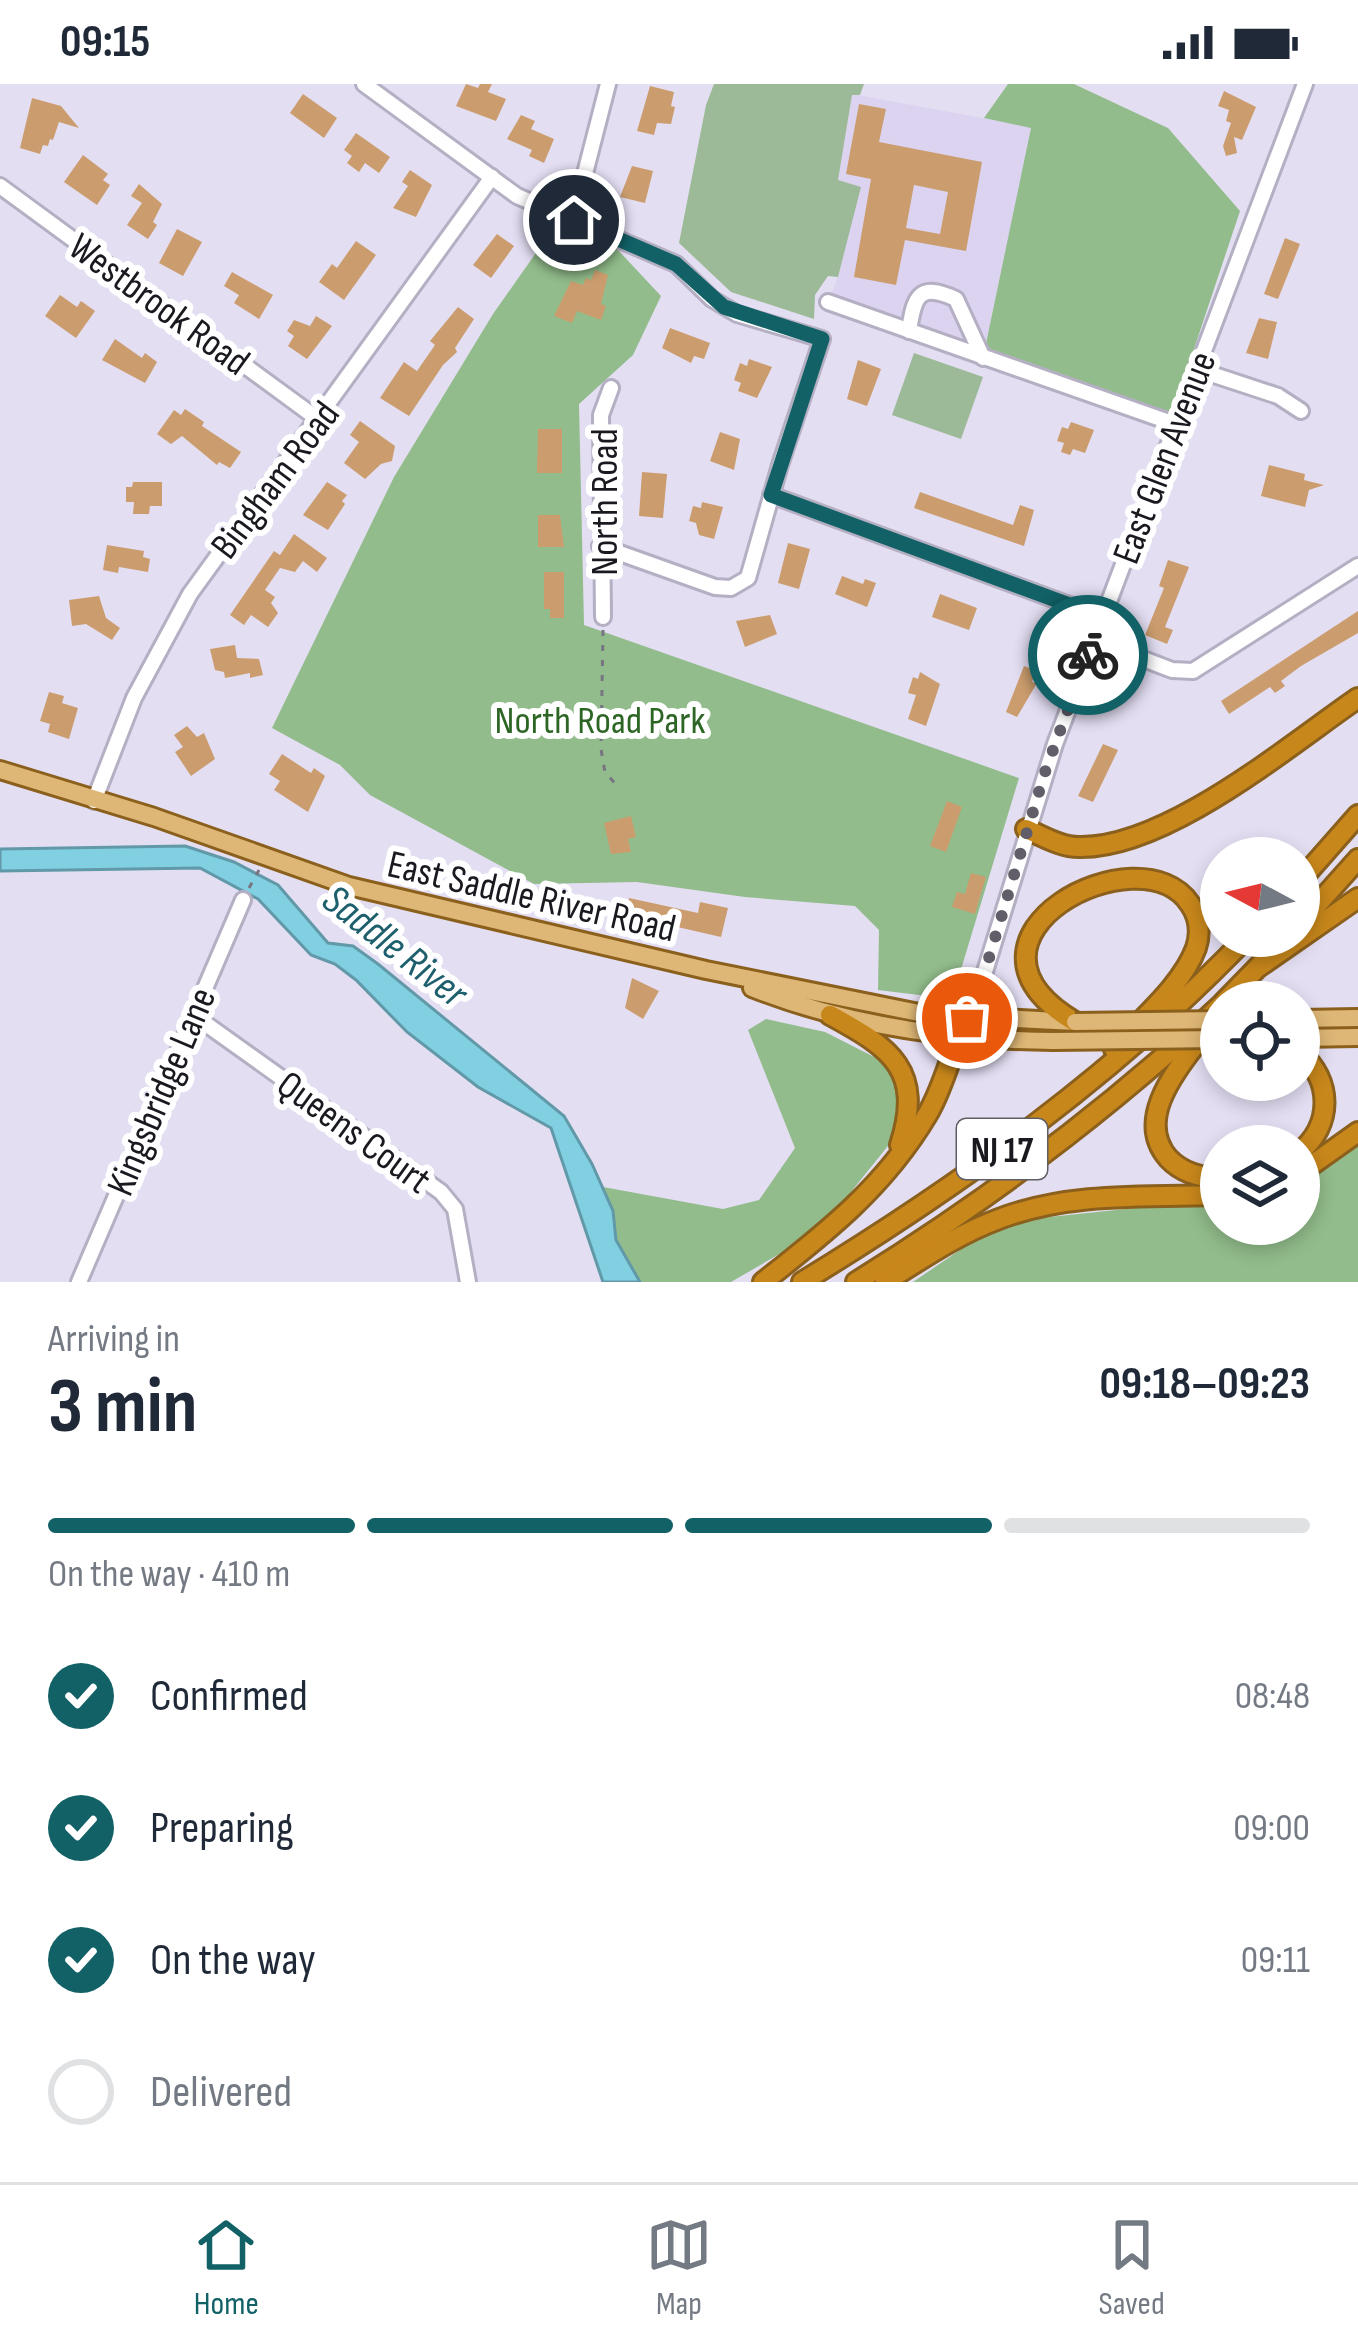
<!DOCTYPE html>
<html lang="en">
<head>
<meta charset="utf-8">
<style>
  :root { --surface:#fff; --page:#f2f2f3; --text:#1f2937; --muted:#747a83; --line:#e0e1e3; --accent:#116166 }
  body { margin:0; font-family:"Sofia Sans Condensed",sans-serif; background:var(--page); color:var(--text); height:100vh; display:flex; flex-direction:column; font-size:45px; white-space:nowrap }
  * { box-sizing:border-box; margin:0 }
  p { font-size:39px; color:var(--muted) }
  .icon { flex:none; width:66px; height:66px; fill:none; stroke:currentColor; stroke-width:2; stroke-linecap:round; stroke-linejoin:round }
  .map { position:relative; height:1198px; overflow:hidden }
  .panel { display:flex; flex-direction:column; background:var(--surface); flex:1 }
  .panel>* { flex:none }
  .needle { width:78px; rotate:277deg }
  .controls { position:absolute; left:1200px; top:753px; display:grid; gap:24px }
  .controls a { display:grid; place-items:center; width:120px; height:120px; border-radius:50%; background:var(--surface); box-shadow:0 6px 18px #0003; font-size:60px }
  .pin { position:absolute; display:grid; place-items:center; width:102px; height:102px; color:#fff; margin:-51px; border:6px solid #fff; border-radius:50%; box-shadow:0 3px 12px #0007 }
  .courier { position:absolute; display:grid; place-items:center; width:120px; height:120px; margin:-60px; border:9px solid #116166; border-radius:50%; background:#fff; color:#222; box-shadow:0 3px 15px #0007 }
  .head em { font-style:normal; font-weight:700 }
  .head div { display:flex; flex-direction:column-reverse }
  .head { display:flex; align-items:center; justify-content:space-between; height:204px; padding:0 48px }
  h1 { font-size:78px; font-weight:700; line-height:90px }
  .bar { display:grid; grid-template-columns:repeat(4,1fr); gap:18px 12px; align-content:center; height:144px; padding:0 48px }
  .bar i { height:15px; border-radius:9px; background:var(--line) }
  .bar .current { background:var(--accent) }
  .bar p { grid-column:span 4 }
  ol { padding:0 48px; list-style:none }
  li { display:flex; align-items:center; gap:36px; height:132px }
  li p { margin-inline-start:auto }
  li .icon { padding:12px; border-radius:50%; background:var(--accent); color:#fff; stroke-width:4 }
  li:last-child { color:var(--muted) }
  li i { width:66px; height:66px; border:6px solid var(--line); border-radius:50% }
  .status { display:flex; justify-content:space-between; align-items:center; height:84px; padding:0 60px; background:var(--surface); direction:ltr }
  .status svg { height:33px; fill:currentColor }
  .dock { display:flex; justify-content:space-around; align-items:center; height:168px; border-top:3px solid var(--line); background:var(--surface); font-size:33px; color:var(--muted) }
  .dock a { display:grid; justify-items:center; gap:6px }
  .dock .current { color:var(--accent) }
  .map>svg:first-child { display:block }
  .built { fill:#dcd3f0 }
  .green { fill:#9cba97 }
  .forest { fill:#92bc8b }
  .water { fill:#80d0e2; stroke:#6299a8; stroke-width:3 }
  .building { fill:#cb9d6e; fill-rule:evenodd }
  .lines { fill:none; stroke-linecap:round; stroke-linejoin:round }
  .minor-casing { stroke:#b5afc3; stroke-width:20 }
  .major-casing { stroke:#8b601d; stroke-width:22 }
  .highway-casing { stroke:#8b601d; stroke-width:24 }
  .path { stroke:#787582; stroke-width:3; stroke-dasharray:6 9; stroke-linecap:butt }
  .minor { stroke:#fff; stroke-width:14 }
  .major { stroke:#deb776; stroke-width:16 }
  .highway { stroke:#c8871b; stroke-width:18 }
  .major-bridge-casing { stroke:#8b601d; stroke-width:22; stroke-linecap:butt }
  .major-bridge { stroke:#deb776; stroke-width:16 }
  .done { stroke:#615e6a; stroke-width:12; stroke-dasharray:0 21.6 }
  .route { stroke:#116166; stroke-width:15 }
  .labels { text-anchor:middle; stroke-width:12; stroke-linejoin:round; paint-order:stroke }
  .shield { fill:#fff; stroke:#5f5e63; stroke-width:3 }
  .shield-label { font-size:36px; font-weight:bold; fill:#1b1920 }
  .street-label { font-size:39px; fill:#1b1920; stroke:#fff }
  .park-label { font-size:39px; fill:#2d6525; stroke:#fff }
  .water-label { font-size:42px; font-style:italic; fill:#1d5f6c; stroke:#fff }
</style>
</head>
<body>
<div class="status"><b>09:15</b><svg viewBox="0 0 49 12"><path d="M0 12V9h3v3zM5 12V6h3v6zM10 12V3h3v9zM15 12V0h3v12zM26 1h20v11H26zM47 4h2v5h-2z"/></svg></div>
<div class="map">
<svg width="1358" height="1198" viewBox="0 0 1358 1198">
  <rect width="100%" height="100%" fill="#e4def3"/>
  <polygon class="built" points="852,10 1032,43 983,274 828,218 838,193 860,104 838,96"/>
  <g class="green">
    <polygon points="714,0 864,0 860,11 852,11 838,96 861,103 838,193 828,192 815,211 814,235 731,208 679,159 706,21"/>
    <polygon points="914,269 983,293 961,355 892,331"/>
  </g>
  <g class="forest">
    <polygon points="1008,0 1074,0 1168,44 1240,127 1170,337 983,274 1031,44 984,34"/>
    <polygon points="545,156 617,165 661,212 633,271 579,320 584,541 1019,694 952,915 878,906 879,846 855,822 745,813 637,798 534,800 370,711 340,681 272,644 394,393 493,230"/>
    <polygon points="766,935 825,948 890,981 908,1037 830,1134 838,1136 731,1198 641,1198 616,1156 613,1127 603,1103 723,1125 759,1116 795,1064 748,946"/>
    <polygon points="1358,1052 1358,1198 913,1198 1001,1138 1221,1115 1221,1140 1299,1140 1299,1093"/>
  </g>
  <polygon class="water" points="185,762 234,778 278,801 328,859 353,862 378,880 564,1032 592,1080 613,1127 616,1156 640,1198 603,1198 551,1044 478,1003 407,948 356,896 335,880 311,871 258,815 200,784 0,787 0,765"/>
  <g class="building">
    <polygon points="466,0 478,4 480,0 492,0 488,8 506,15 496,37 456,22"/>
    <polygon points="650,2 674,8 671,22 675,23 671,40 657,39 654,51 637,47"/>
    <polygon points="1224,7 1256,23 1242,56 1234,53 1237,69 1226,72 1223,62 1231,39 1226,37 1229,26 1218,22"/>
    <polygon points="303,10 337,34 324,54 290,29"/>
    <polygon points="32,14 61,22 79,44 59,38 53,56 50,55 48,62 43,61 40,70 20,64"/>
    <path d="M859 20 886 25 879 58 982 78 966 167 905 156 896 201 854 193 871 95 846 90ZM914 101 948 108 940 150 906 144Z"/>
    <polygon points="521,31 535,37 531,45 554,55 544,79 529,72 532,66 507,55"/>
    <polygon points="356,49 390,73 379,89 365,79 359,88 347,79 352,72 344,66"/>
    <polygon points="83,71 108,90 103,96 110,101 97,121 64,98"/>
    <polygon points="632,82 653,87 645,119 620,113"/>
    <polygon points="410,86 432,101 416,133 393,124 408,102 402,98"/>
    <polygon points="139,100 162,120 153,138 157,141 148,155 127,141 142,119 131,112"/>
    <polygon points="177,145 202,158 183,192 159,179"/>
    <polygon points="497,150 514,162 491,194 473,181"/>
    <polygon points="1285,154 1300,160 1278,215 1264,210"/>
    <polygon points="356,157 376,171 344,216 319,198 332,180 337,184"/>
    <polygon points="595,186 608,191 601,220 606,222 601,236 577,227 572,239 554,232 571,197 583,201 586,194 591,196"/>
    <polygon points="232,188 273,211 259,235 234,219 239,211 224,202"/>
    <polygon points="60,211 77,223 81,217 95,227 76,254 45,232"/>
    <polygon points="458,223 474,235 455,264 457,268 443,281 409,332 380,314 404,278 417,287 435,261 430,257"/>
    <polygon points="316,232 332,242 307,275 288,262 294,252 287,247 294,236 310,242"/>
    <polygon points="1259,234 1277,238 1268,275 1246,269"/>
    <polygon points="670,244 710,259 704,275 694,272 691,279 662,264"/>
    <polygon points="115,255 142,274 145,269 157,278 145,299 102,276"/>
    <polygon points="749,275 772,283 757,314 738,307 741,299 734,296 740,279 747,282"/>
    <polygon points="858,276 881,285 867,322 847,315"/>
    <polygon points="185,325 204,338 202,342 241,368 230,384 219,378 217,381 182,352 171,360 157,350 174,326 181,331"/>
    <polygon points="360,337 395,362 392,377 381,380 365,395 344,379 359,358 350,351"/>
    <polygon points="1071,338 1094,346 1085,369 1073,365 1070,371 1061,368 1064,359 1057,357 1062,343 1068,345"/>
    <polygon points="538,345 562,345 562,389 537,389"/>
    <polygon points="720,348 740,355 734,386 710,377"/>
    <polygon points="1269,381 1305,390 1304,396 1324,401 1309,406 1305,423 1261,412"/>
    <polygon points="642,388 667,390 663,434 639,432"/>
    <polygon points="133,398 162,398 162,422 150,422 149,430 133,430 134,418 126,418 126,403 132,403"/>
    <polygon points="327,398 347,411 342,417 345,420 328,446 303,431"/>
    <polygon points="920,408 1013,441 1020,421 1034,426 1024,462 914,424"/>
    <polygon points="702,418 723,423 714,455 699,451 696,439 689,437 693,422 701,424"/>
    <polygon points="538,431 560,431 564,463 538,463"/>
    <polygon points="294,450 327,474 317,488 303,477 295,488 280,484 265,506 275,513 271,519 278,529 268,543 251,531 244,541 230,531 274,467 280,471"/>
    <polygon points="788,459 810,465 799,505 778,499"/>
    <polygon points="107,461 144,467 143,473 150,475 148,488 119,483 118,489 103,486"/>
    <polygon points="1168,476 1189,483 1165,543 1173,546 1167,560 1145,551 1164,504 1159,502"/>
    <polygon points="544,488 564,488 564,534 550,534 550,525 544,525"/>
    <polygon points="842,492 863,500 865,495 876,499 867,523 835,510"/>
    <polygon points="940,510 977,524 969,546 932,533"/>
    <polygon points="99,512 106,534 120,544 112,556 86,540 72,542 69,516"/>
    <polygon points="1358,527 1358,549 1301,582 1281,597 1285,602 1275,609 1270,603 1229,630 1221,617"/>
    <polygon points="770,531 777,550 745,563 736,537"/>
    <polygon points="235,561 237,574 259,575 263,591 250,594 250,589 225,594 224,588 215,586 210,565"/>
    <polygon points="1024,582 1037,587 1032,598 1037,599 1017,633 1006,628"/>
    <polygon points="920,588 940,600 926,642 908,635 916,611 908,609 913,593 918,595"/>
    <polygon points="49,608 64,612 62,619 78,624 69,655 48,648 50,640 40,637"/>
    <polygon points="187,642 197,653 204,649 215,675 191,692 175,668 183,663 174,651"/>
    <polygon points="1103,660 1118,666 1093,718 1078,712"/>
    <polygon points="282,670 311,689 314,684 325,692 308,728 274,706 280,697 269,690"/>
    <polygon points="947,717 962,723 946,768 930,762"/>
    <polygon points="631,732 636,753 628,755 631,768 611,770 604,739"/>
    <polygon points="971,789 986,793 975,830 952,823 957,808 965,810"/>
    <polygon points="629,814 698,829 700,818 728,824 721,853 625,831"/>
    <polygon points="632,894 659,907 643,935 625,924"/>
  </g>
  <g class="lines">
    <defs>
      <g id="minor">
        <polyline points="364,0 517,112 676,180 712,215 737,230 822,255 780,381 748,494 731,504 715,503 600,462"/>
        <polyline points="0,102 319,336"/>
        <polyline points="573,136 608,0"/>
        <polyline points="828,218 1175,340"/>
        <path d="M909 247C914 212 919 198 956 215L983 274"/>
        <polyline points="1196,285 1278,312 1301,327"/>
        <polyline points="771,411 1102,533"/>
        <polyline points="603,533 601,331 611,304"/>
        <polyline points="1094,556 1172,586 1193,587 1358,482"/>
        <polyline points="94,717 134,614 190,510 492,93"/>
        <polyline points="192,930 441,1108 455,1125 468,1198"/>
        <polyline points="959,953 979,907 1055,660 1305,0"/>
        <polyline points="79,1198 243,816"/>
      </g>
      <g id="major">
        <polyline points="0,686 154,733 349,802 706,886 924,930 1075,938"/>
        <path d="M752 904C848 942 950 956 1053 957"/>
        <polyline points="1299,935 1358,934"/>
        <polyline points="1299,954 1358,953"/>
      </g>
      <g id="highway">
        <path d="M1026 745C1043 752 1060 763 1079 763 1166 765 1288 662 1358 614"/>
        <polyline points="1299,798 1358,731"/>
        <polyline points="1299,841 1358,775"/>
        <polyline points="1260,882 1358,814"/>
        <polyline points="1224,918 1264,877"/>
        <path d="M830 931C891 964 924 986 900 1061"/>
        <path d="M1075 938C932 853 1141 745 1190 820 1199 833 1201 849 1196 864 1182 902 1140 936 1114 965"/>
        <path d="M1207 945C1183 979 1132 1032 1168 1074 1182 1089 1201 1094 1221 1094"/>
        <path d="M1299 968C1333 996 1333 1041 1299 1069"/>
        <polyline points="1299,1090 1358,1048"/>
        <path d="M763 1198C827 1148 885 1102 927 1031 942 1006 948 979 959 953"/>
        <path d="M802 1198C964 1099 1117 989 1248 852"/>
        <path d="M856 1198C987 1117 1108 1026 1221 921"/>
        <path d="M885 1198C922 1175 958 1150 999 1135 1069 1108 1147 1113 1221 1111"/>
      </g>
    </defs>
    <use href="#minor" class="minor-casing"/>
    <use href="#major" class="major-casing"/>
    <use href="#highway" class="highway-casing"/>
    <g class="path">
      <polyline points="603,546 601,665 605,688 620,705"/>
      <polyline points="249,804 259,786"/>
    </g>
    <use href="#minor" class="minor"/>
    <use href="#major" class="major"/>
    <use href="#highway" class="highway"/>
    <defs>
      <g id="major-bridge">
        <polyline points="1075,938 1221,936"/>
        <polyline points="1053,957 1221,955"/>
      </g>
    </defs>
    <use href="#major-bridge" class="major-bridge-casing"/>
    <use href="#major-bridge" class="major-bridge"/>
  </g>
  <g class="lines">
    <polyline class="done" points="967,934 979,907 1045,688 1088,571"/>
    <polyline class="route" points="574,136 676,180 724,223 822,255 771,411 1102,533 1088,571"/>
  </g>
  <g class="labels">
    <rect class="shield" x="957" y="1035" width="90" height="60" rx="9"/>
    <g class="shield-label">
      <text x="1002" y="1078">NJ 17</text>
    </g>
    <g class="street-label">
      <text transform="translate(160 219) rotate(36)" y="14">Westbrook Road</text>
      <text transform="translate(1163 373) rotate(-69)" y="14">East Glen Avenue</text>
      <text transform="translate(274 395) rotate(-53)" y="14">Bingham Road</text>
      <text transform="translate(603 418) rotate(-90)" y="14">North Road</text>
      <text transform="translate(532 811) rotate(13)" y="14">East Saddle River Road</text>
      <text transform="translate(160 1007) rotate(-67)" y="14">Kingsbridge Lane</text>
      <text transform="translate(355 1047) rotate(36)" y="14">Queens Court</text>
    </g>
    <g class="park-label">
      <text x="600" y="649">North Road Park</text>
    </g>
    <g class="water-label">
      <text transform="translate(396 861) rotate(38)" y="15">Saddle River</text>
    </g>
  </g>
</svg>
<div class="controls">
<a><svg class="needle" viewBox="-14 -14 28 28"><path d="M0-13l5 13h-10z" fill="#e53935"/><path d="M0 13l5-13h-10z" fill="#747a83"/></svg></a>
<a><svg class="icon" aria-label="locate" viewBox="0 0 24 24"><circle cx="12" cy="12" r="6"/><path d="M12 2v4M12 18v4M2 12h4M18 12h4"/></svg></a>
<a><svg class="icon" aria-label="layers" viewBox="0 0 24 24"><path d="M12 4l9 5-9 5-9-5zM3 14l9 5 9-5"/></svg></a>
</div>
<div class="pin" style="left:967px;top:934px;background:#ea580c"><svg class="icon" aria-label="bag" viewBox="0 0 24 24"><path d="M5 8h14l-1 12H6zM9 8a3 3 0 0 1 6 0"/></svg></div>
<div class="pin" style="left:574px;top:136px;background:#1f2937"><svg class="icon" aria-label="home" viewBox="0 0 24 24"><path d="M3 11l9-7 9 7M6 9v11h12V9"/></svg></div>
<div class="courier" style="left:1088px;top:571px"><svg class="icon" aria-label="bike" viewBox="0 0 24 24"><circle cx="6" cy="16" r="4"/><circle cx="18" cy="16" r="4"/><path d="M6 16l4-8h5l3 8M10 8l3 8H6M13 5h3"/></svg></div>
</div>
<section class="panel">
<div class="head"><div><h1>3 min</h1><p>Arriving in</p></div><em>09:18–09:23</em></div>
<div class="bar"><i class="current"></i><i class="current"></i><i class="current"></i><i></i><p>On the way · 410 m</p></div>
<ol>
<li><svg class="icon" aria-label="check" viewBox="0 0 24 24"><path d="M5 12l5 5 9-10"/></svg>Confirmed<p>08:48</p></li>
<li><svg class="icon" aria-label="check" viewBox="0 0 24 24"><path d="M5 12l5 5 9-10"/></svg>Preparing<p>09:00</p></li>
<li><svg class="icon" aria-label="check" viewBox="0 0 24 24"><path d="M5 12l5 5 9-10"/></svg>On the way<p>09:11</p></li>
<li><i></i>Delivered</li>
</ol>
</section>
<nav class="dock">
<a class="current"><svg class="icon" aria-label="home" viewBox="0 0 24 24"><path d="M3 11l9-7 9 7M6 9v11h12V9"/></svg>Home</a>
<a><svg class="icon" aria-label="map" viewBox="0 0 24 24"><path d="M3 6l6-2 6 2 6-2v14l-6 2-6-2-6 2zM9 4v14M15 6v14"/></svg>Map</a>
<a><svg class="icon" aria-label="saved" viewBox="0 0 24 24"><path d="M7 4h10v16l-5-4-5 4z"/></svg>Saved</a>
</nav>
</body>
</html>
